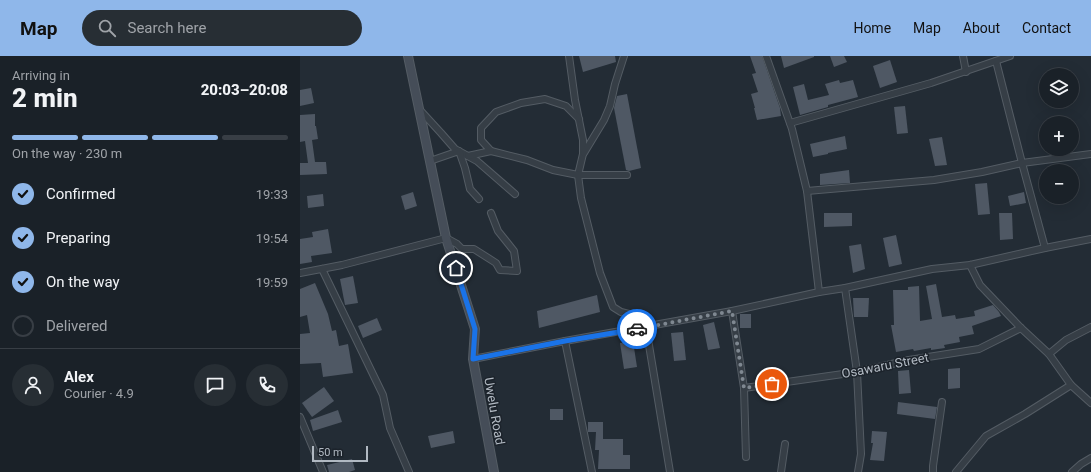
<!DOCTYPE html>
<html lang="en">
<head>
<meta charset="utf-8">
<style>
  :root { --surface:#1a2128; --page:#272e34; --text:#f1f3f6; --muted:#9fa3a8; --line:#383e45; --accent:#8fb7ea }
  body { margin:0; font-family:Roboto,sans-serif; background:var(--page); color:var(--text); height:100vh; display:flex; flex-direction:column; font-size:15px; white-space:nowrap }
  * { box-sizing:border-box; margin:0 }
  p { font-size:13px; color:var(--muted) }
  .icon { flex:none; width:22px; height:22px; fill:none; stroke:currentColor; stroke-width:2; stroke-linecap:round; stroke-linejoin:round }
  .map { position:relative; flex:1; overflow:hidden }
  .sheet { display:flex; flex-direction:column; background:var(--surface); width:300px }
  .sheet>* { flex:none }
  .buttons { position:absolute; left:739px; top:12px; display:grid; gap:8px }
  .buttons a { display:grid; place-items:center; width:40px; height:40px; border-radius:50%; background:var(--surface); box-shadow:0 4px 16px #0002,0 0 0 1px var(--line); font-size:20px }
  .scale { position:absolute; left:12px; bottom:10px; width:56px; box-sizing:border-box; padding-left:4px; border:2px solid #b1b9c2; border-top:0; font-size:11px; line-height:14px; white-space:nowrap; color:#b1b9c2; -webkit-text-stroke:3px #1c232b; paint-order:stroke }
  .pin { position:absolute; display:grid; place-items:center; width:34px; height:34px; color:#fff; margin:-17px; border:2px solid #fff; border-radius:50%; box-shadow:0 1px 4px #0007 }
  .courier { position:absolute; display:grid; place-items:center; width:40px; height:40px; margin:-20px; border:3px solid #1a73e8; border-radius:50%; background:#fff; color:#222; box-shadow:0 1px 5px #0007 }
  .head em { font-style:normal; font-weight:800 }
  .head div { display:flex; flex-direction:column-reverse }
  .head { display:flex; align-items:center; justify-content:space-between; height:68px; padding:0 12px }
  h1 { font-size:26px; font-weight:800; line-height:30px }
  .bar { display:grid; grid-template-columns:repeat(4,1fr); gap:6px 4px; align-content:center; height:48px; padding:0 12px }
  .bar i { height:5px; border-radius:3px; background:var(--line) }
  .bar .current { background:var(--accent) }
  .bar p { grid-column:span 4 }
  .line { display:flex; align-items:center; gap:10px; padding:0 12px; border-top:1px solid var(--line) }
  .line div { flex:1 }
  .round { display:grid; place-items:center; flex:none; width:42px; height:42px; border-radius:21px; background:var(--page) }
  ol { padding:0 12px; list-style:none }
  li { display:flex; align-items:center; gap:12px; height:44px }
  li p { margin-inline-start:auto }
  li .icon { padding:4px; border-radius:50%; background:var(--accent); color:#111; stroke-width:4 }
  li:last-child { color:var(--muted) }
  li i { width:22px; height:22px; border:2px solid var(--line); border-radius:50% }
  header { display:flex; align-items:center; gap:24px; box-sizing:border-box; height:56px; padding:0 20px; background:var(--accent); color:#111 }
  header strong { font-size:19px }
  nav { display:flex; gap:22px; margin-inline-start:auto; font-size:14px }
  .search { width:280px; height:36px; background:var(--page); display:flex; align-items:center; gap:10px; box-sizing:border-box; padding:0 14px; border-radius:22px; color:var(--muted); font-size:15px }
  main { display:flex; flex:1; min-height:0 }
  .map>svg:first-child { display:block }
  .building { fill:#4f5864 }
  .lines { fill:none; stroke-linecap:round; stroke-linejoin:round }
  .street-casing { stroke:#545c64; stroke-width:8 }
  .secondary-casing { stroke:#545c64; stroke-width:10 }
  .street { stroke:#363e46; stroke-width:6 }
  .secondary { stroke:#454d58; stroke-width:8 }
  .done { stroke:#7f8891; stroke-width:4; stroke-dasharray:0 7.2 }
  .route { stroke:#1a73e8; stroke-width:5 }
  .labels { text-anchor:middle; stroke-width:3; stroke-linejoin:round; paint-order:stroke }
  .street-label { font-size:13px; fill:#b1b9c2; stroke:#1c232b }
</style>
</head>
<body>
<header>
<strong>Map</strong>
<div class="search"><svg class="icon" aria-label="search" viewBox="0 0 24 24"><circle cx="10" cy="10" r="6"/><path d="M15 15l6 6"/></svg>Search here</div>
<nav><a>Home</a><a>Map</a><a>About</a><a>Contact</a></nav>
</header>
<main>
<section class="sheet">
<div class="head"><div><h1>2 min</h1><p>Arriving in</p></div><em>20:03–20:08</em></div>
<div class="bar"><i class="current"></i><i class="current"></i><i class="current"></i><i></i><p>On the way · 230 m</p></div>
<ol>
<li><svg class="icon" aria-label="check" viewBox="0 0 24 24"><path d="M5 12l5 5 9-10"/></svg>Confirmed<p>19:33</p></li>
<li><svg class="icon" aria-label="check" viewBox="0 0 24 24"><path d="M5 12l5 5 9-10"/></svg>Preparing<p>19:54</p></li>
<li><svg class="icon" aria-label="check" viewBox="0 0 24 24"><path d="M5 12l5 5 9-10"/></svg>On the way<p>19:59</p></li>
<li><i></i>Delivered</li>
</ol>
<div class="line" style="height:72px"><a class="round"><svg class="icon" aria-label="person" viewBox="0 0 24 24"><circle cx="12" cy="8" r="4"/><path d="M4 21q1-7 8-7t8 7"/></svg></a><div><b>Alex</b><p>Courier · 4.9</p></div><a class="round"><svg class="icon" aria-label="chat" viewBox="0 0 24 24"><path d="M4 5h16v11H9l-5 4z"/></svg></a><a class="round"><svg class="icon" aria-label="phone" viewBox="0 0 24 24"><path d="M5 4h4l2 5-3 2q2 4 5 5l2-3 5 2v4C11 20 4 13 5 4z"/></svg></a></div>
</section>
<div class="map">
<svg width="791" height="416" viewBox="0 0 791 416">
  <rect width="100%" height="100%" fill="#232c35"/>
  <g class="building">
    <polygon points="279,0 315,0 316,6 283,16"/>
    <polygon points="450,0 462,0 480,52 481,60 457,64 454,52 455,52 451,38 458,36 452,18 456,17"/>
    <polygon points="481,0 514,0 514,1 484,12"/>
    <polygon points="530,0 544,0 547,6 534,11"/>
    <polygon points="590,4 597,26 580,32 573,10"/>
    <polygon points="539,24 540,27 553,24 558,41 528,49 528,51 500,59 493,31 504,28 508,44 529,39 525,28"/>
    <polygon points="11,32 14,47 0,50 0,34"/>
    <polygon points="327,38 341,112 329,115 326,114 314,52 317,40"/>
    <polygon points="605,50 608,77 597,78 594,51"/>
    <polygon points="15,58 15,70 16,70 18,83 12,84 15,106 26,106 27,118 0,119 0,107 8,107 5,85 0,86 0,59"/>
    <polygon points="545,80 547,93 528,97 528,98 513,101 510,88"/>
    <polygon points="642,81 647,109 635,110 629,83"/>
    <polygon points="549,114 550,127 520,129 520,118"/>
    <polygon points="687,127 690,158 678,159 675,128"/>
    <polygon points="113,136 117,150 105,154 101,140"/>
    <polygon points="724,136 726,147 710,150 708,140"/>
    <polygon points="23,138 24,150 8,152 7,140"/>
    <polygon points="524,157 552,157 552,170 524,171"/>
    <polygon points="699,157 712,157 713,183 700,184"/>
    <polygon points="28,173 32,197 11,200 12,206 0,208 0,183 13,181 12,176"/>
    <polygon points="596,179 602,208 589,211 583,182"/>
    <polygon points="561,188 565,213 553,217 549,190"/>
    <polygon points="53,220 58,247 45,249 40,223"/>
    <polygon points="15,227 28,258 32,275 36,274 39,290 48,288 53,317 23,321 21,307 0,308 0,278 10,277 7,259 0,261 0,233"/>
    <polygon points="636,228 642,261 655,259 656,263 675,260 674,255 693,249 699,256 701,260 672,270 674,278 659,281 660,286 644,289 645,292 631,294 631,292 614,295 613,293 596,296 591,269 594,269 593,234 608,234 608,231 619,230 620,265 632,263 626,230"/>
    <polygon points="297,239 300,256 239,272 237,255"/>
    <polygon points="553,242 569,242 568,261 554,261"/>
    <rect x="440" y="258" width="11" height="14"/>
    <polygon points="77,262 82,274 63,282 58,270"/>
    <polygon points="414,266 420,292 408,294 403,269"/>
    <polygon points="383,276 386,304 374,305 371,277"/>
    <polygon points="333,285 337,311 324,313 320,287"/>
    <polygon points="660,312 660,332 648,333 648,313"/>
    <polygon points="609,314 611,337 599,338 598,315"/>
    <polygon points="24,331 34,345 12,361 2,347"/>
    <polygon points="598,346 637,351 635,363 597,358"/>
    <rect x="250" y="353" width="13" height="11"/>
    <polygon points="38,354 42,366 13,375 10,364"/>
    <polygon points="288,366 303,366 303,383 323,383 323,399 330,399 330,413 298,413 299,394 295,394 296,376 288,376"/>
    <polygon points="153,375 155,387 131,392 128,380"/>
    <polygon points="572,375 587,376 584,405 570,404 573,387 571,387"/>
    <polygon points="52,403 55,414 49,416 29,416 27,409"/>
  </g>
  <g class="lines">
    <defs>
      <g id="street">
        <polyline points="269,0 275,44 283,84 283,98 278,119 281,142 300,217 313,251 321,256 329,258 346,271 370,416"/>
        <polyline points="466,0 492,73 507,135 519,236"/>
        <polyline points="663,0 666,16"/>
        <polyline points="696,5 722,107 745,192"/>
        <polyline points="119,53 141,77 155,93 177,105 215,138"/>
        <polyline points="490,67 631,27 710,0"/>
        <polyline points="191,95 227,104 253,114 278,119 327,119"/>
        <polyline points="284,97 304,64 310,50 315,28 324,0"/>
        <polyline points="168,100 191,95 181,84 181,72 196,56 221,47 245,43 266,50 279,63"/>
        <polyline points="130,105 159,95 165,112 170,133 179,143"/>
        <polyline points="507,135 634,124 682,116 722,107 791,98"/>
        <polyline points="670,209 680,229 721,272 749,298 771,329 791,347"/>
        <polyline points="22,213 83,339 90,372 109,416"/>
        <polyline points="0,217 42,209 146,182 157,188 162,193 174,193 196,207 200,214 217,215 214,195 198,175 191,157"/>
        <polyline points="545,232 557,316 561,398 558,416"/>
        <polyline points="432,255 444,332 446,401"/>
        <polyline points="265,285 292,416"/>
        <polyline points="749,298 766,284 791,271"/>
        <polyline points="173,303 265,285 432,255 519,236 545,232 632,213 670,209 745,192 791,183"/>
        <polyline points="444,332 557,316 609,304 679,293 721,272"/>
        <polyline points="0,361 23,416"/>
        <polyline points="481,416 485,388"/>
        <polyline points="633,416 633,410 642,346"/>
        <polyline points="656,416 686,380 725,358 771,329"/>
        <polyline points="772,416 781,408 791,402"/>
      </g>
      <polyline id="secondary" points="108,0 146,182 175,273 173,303 194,416"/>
    </defs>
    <use href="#street" class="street-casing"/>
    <use href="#secondary" class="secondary-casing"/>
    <use href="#street" class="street"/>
    <use href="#secondary" class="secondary"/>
  </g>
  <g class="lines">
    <polyline class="done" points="337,273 432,255 444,332 472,328"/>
    <polyline class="route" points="156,212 175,273 173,303 265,285 337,273"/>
  </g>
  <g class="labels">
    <g class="street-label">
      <text transform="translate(585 309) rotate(-11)" y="5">Osawaru Street</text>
      <text transform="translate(195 355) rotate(80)" y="5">Uwelu Road</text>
    </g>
  </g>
</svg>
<div class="buttons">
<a><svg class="icon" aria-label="layers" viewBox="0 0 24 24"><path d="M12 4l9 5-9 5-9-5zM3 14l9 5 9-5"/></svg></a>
<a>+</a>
<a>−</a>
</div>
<div class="scale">50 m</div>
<div class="pin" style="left:472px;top:328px;background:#ea580c"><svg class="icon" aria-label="bag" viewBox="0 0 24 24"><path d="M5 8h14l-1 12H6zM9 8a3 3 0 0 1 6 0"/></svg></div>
<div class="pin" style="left:156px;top:212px;background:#1f2937"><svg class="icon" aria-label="home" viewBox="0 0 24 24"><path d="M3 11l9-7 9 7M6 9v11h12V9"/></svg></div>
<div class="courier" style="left:337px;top:273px"><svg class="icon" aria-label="car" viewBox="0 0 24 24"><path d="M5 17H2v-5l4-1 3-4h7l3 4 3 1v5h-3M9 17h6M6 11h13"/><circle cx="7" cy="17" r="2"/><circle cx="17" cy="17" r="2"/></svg></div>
</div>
</main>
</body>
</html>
